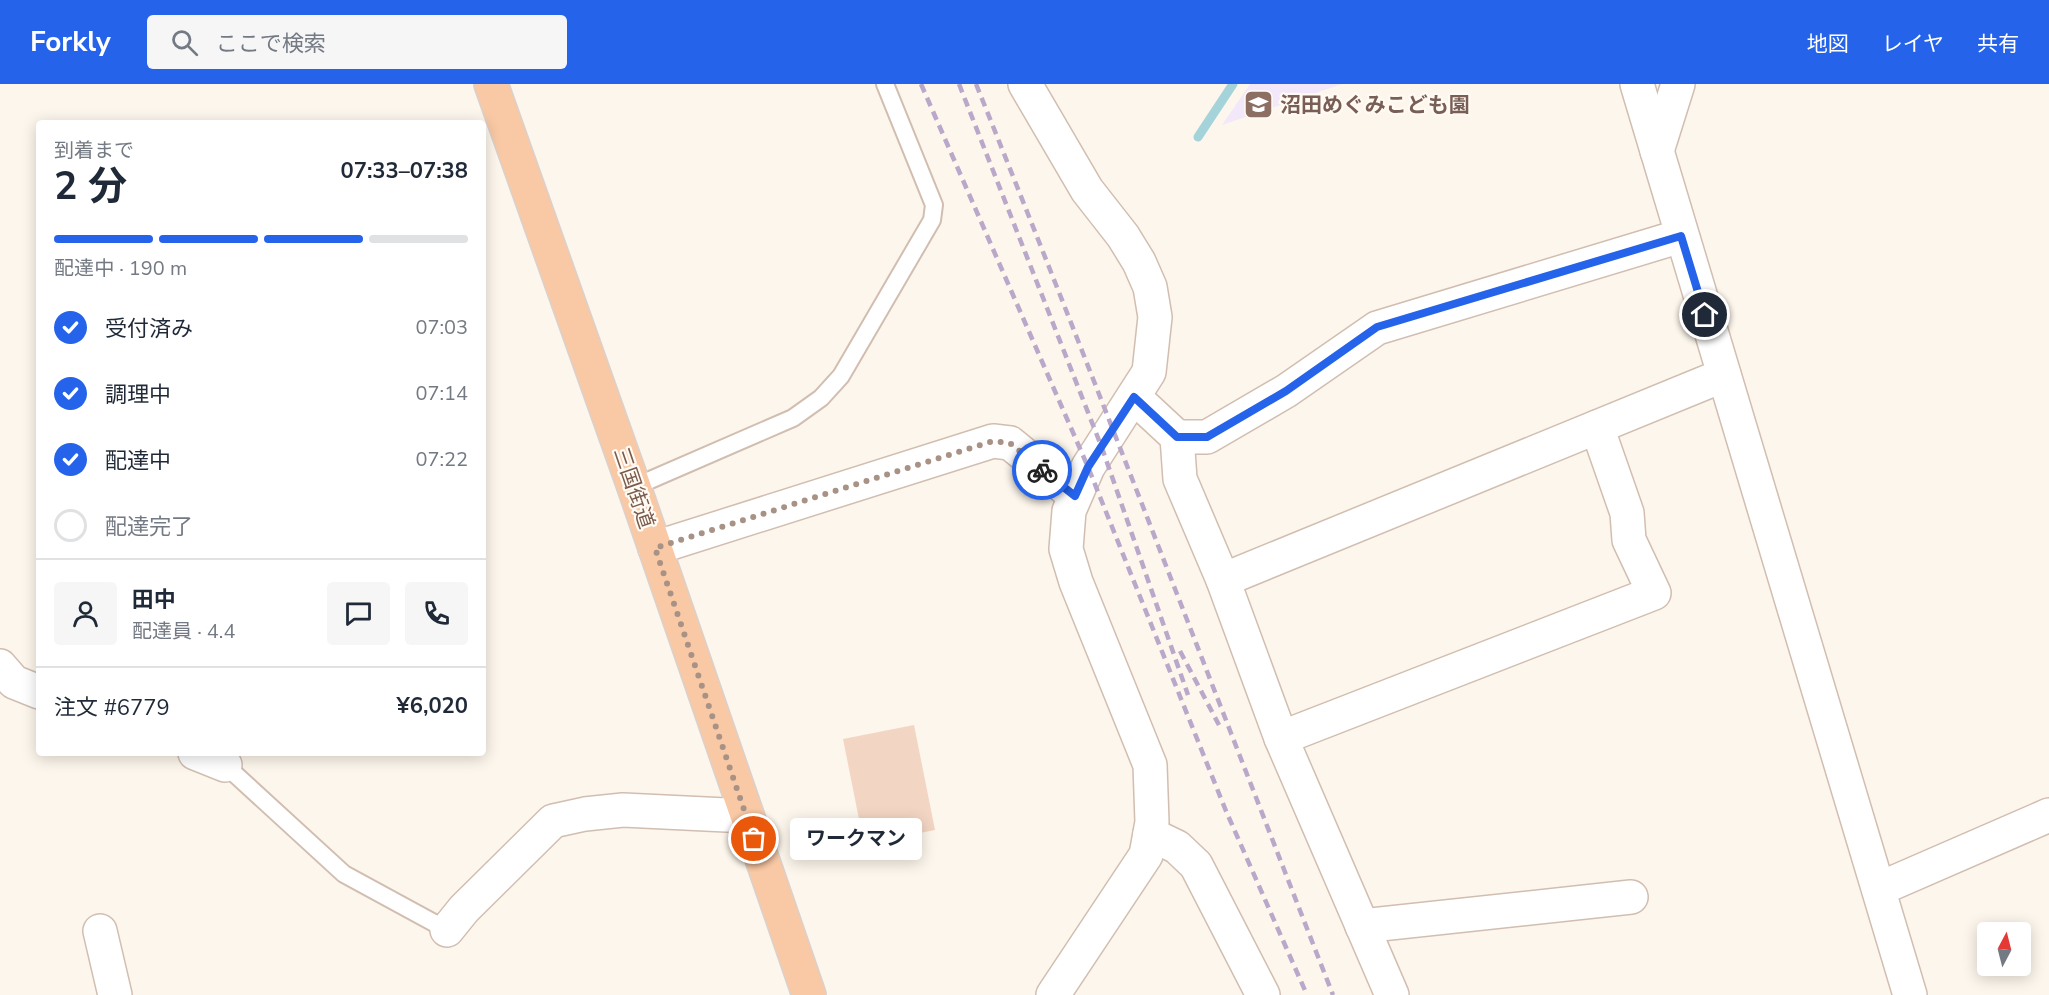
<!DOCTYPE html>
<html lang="ja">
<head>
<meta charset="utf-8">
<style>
  :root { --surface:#fff; --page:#f6f6f7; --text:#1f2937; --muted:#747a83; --line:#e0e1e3; --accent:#2563eb }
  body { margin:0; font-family:"Nunito Sans","Noto Sans JP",sans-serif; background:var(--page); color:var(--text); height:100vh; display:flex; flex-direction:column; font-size:22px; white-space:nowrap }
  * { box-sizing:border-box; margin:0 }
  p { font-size:20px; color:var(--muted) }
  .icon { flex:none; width:33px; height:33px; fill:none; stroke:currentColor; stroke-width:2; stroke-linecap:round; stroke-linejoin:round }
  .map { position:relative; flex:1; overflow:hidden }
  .drawer { position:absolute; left:36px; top:36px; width:450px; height:636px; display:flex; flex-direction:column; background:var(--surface); border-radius:6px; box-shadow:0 3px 15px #0003 }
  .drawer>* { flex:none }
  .needle { width:39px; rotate:7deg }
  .tools { position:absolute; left:1977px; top:838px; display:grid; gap:12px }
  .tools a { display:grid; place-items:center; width:54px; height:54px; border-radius:6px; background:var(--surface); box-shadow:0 3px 15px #0003; font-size:30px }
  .pin { position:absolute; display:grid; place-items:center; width:51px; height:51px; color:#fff; margin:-26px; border:3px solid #fff; border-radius:50%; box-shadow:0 2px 6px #0007 }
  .courier { position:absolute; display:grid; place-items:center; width:60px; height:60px; margin:-30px; border:4px solid #2563eb; border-radius:50%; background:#fff; color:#222; box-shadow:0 2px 8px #0007 }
  .bubble { position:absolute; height:42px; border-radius:6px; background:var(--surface); box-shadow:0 3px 15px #0003; font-size:20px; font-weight:700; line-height:42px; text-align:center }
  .summary em { font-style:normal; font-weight:700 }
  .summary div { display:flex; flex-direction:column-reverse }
  .summary { display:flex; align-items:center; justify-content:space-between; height:102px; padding:0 18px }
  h1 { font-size:39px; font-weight:700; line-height:45px }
  .bar { display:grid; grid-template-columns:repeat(4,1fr); gap:9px 6px; align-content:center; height:72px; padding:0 18px }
  .bar i { height:8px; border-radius:4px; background:var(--line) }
  .bar .on { background:var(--accent) }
  .bar p { grid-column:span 4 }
  .line { display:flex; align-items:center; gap:15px; padding:0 18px; border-top:2px solid var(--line) }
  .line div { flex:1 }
  .round { display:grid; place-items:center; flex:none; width:63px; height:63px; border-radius:6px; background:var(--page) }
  ol { padding:0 18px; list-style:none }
  li { display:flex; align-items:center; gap:18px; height:66px }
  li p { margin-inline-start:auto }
  li .icon { padding:6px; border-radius:50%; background:var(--accent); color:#fff; stroke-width:4 }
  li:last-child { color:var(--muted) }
  li i { width:33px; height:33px; border:3px solid var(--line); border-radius:50% }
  header { display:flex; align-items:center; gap:36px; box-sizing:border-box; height:84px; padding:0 30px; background:var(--accent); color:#fff }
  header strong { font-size:28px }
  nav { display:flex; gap:33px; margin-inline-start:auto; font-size:21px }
  .search { width:420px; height:54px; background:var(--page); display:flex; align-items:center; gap:15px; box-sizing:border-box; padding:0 21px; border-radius:6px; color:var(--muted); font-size:22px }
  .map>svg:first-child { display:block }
  .education { fill:#f3e8fa }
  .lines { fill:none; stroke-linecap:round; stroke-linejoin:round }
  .stream { stroke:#a5d3da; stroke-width:9 }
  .building { fill:#f3d5c3 }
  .service-casing { stroke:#d1beb0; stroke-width:20 }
  .minor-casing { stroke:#d1beb0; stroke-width:36 }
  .tertiary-casing { stroke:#d1beb0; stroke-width:36 }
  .trunk-casing { stroke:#dad1cd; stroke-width:36 }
  .service { stroke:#fff; stroke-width:16 }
  .minor { stroke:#fff; stroke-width:33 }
  .tertiary { stroke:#fff; stroke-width:33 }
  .trunk { stroke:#f9c8a4; stroke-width:33 }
  .rail { stroke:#b9a8c9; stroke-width:4.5; stroke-dasharray:9 6; stroke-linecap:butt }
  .done { stroke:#a89285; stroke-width:6; stroke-dasharray:0 10.8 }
  .route { stroke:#2563eb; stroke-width:8 }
  .labels { text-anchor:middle; stroke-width:4.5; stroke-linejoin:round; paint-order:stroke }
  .education-label { font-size:21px; font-weight:bold; fill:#785e54; stroke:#fffaf3; text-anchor:start }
  .street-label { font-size:21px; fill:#7a5c4d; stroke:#fffaf3 }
</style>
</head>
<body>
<header>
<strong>Forkly</strong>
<div class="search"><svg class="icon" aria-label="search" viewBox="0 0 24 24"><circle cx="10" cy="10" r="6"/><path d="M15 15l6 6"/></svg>ここで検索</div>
<nav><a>地図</a><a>レイヤ</a><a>共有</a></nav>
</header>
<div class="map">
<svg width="2049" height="911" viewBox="0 0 2049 911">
  <rect width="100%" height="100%" fill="#fdf6ec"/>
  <polygon class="education" points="1250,0 1342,0 1222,41"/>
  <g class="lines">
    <polyline class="stream" points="1198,53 1233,0"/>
  </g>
  <polygon class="building" points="914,641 935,746 864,760 843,655"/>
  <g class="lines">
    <defs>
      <g id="service">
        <polyline points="634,403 793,334 821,314 841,292 932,136 934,121 885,0"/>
        <polyline points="225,681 344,790 447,846"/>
      </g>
      <g id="minor">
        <polyline points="1637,0 1910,911"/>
        <polyline points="1657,67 1678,0"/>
        <polyline points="1134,313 1177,353 1180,395 1223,496 1281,654 1392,911"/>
        <polyline points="1177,353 1207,353 1286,307 1377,244 1681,152"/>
        <polyline points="655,464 993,357 1010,359 1075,412"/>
        <polyline points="1223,496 1724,291"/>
        <polyline points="0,582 14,598 39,608"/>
        <polyline points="1281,654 1654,509 1629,456 1627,429 1597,343"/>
        <polyline points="195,669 225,681"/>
        <polyline points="1150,750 1177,763 1196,781 1263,911"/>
        <polyline points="1879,805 2049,731"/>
        <polyline points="1362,842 1631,813"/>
        <polyline points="447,846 464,825 553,737 585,730 623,726 747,732"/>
        <polyline points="100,847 115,911"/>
      </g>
      <polyline id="tertiary" points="1025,0 1087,106 1123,152 1139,178 1150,203 1155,233 1149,288 1088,383 1069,427 1066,465 1076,498 1150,681 1152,738 1146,771 1053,911"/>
      <polyline id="trunk" points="491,0 634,403 809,911"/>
    </defs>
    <use href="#service" class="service-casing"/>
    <use href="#minor" class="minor-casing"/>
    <use href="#tertiary" class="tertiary-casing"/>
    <use href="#trunk" class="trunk-casing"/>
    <use href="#service" class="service"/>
    <use href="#minor" class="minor"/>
    <use href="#tertiary" class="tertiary"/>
    <use href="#trunk" class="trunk"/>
    <g class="rail">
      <polyline points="921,0 1088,383 1226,727 1307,911"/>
      <polyline points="959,0 1102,364 1188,611"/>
      <path d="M976 0C1098 303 1214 607 1333 911"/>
      <polyline points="1180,567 1219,641"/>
    </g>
  </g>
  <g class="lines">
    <polyline class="done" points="754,755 655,464 993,357 1010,359 1042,386"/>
    <polyline class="route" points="1042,386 1075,412 1088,383 1134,313 1177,353 1207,353 1286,307 1377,243 1681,152 1705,231"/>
  </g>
  <defs>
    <symbol id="school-square" viewBox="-11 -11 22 22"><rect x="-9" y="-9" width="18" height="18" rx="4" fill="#8d6e63" stroke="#fffaf3"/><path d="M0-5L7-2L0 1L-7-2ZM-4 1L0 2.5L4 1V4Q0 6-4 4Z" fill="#fff"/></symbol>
  </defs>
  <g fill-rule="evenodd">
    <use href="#school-square" x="1242" y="4" width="33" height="33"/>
  </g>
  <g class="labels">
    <g class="education-label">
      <text x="1280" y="28">沼田めぐみこども園</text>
    </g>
    <g class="street-label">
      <text transform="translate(634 404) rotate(71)" y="7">三国街道</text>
    </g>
  </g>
</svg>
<div class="tools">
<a><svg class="needle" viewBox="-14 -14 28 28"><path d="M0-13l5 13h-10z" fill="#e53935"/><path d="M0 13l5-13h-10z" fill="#747a83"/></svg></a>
</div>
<div class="pin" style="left:754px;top:755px;background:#ea580c"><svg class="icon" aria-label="bag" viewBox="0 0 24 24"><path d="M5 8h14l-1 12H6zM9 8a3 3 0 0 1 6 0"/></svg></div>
<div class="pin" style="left:1705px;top:231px;background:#1f2937"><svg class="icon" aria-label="home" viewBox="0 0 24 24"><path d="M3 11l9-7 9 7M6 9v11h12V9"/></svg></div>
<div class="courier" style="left:1042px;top:386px"><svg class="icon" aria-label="bike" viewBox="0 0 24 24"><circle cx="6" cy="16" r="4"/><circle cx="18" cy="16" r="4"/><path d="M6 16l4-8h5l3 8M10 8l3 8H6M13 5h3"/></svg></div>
<div class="bubble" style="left:790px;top:734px;width:132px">ワークマン</div>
<section class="drawer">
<div class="summary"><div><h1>2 分</h1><p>到着まで</p></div><em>07:33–07:38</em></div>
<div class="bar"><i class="on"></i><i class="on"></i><i class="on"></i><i></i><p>配達中 · 190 m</p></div>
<ol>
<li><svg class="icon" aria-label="check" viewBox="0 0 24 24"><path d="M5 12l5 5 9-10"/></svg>受付済み<p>07:03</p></li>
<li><svg class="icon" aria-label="check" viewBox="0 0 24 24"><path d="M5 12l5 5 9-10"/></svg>調理中<p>07:14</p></li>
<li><svg class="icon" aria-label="check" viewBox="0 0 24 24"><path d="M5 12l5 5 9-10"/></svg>配達中<p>07:22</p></li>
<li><i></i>配達完了</li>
</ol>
<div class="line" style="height:108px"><a class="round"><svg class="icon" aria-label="person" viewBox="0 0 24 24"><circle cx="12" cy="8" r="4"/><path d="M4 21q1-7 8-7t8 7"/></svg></a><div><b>田中</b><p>配達員 · 4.4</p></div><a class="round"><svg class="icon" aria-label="chat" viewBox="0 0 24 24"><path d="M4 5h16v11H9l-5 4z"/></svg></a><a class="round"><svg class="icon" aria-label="phone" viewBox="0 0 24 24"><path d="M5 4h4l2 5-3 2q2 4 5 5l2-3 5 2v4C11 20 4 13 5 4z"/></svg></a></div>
<div class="line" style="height:78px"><div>注文 #6779</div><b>¥6,020</b></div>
</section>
</div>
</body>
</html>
